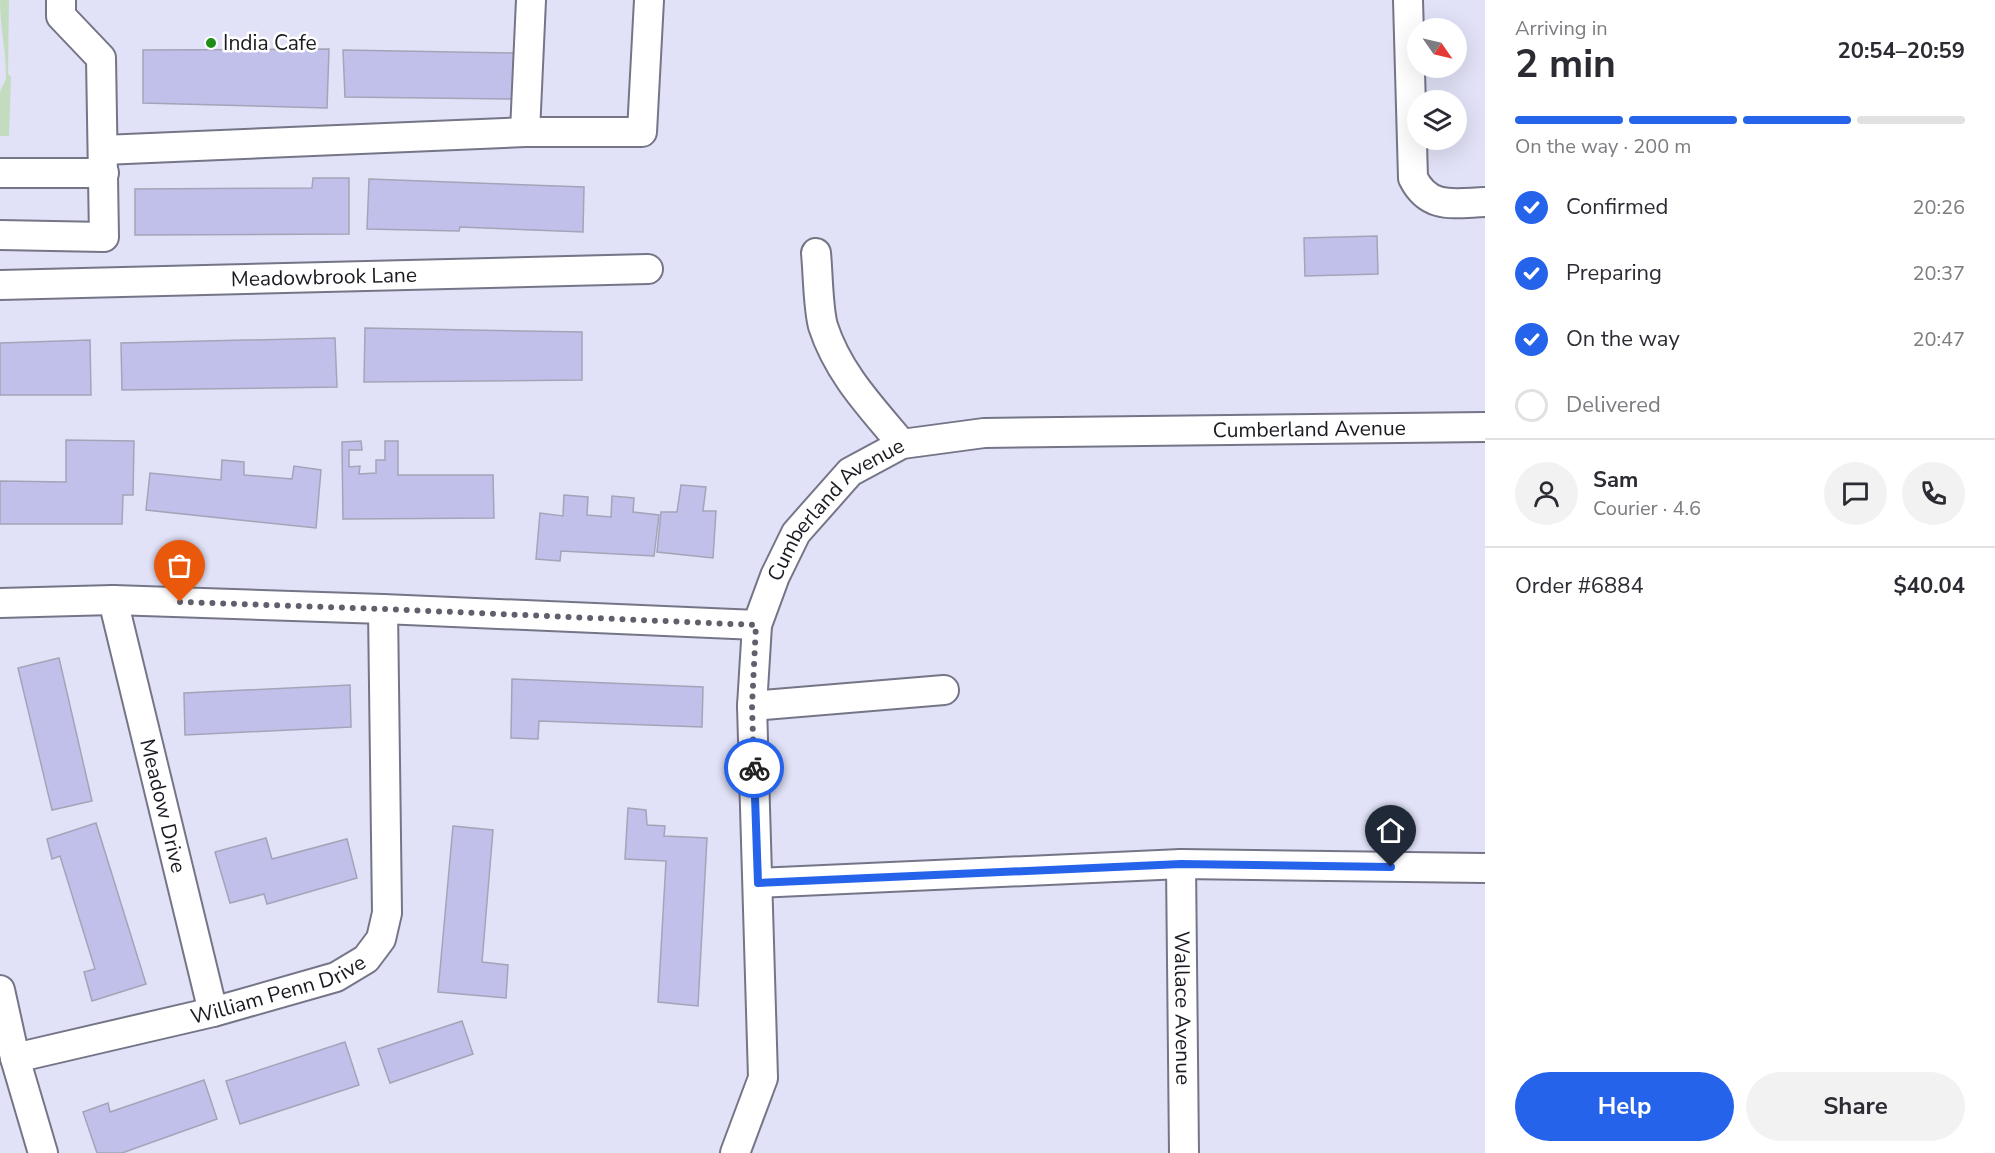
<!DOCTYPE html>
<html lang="en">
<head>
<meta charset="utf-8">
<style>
  :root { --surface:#fff; --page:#f2f2f3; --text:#2b2b33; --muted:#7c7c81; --line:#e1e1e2; --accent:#2563eb }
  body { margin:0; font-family:"Nunito Sans",sans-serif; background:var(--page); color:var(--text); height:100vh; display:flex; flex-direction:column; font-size:22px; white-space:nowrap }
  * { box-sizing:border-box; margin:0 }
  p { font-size:20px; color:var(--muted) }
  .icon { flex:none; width:33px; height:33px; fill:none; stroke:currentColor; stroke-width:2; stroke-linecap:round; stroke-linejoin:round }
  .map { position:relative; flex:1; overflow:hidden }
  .drawer { display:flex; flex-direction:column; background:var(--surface); width:510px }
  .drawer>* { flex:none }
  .needle { width:39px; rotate:124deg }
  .controls { position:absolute; left:1407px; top:18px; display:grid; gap:12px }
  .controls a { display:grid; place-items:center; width:60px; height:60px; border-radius:50%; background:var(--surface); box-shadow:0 6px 24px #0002; font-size:30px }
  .pin { position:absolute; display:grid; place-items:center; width:51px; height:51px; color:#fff; margin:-62px -26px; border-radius:50% 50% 50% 0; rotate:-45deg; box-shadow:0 0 6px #0007 }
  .pin .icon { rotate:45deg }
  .courier { position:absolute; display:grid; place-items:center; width:60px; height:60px; margin:-30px; border:4px solid #2563eb; border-radius:50%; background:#fff; color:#222; box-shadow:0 2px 8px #0007 }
  .summary em { font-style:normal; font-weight:700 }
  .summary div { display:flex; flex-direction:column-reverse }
  .summary { display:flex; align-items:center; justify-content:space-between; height:102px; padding:0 30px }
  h1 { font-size:39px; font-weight:700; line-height:45px }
  .bar { display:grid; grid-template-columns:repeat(4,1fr); gap:9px 6px; align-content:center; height:72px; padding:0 30px }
  .bar i { height:8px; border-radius:4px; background:var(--line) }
  .bar .current { background:var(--accent) }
  .bar p { grid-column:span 4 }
  .line { display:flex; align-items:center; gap:15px; padding:0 30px; border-top:2px solid var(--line) }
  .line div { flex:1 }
  .round { display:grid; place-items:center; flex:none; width:63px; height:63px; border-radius:32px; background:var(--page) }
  ol { padding:0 30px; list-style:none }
  li { display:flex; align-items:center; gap:18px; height:66px }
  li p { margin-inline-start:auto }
  li .icon { padding:6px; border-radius:50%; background:var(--accent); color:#fff; stroke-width:4 }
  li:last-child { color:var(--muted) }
  li i { width:33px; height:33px; border:3px solid var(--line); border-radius:50% }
  .cta { display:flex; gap:12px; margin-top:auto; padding:12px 30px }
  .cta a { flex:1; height:69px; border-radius:36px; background:var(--accent); color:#fff; font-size:24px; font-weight:700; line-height:69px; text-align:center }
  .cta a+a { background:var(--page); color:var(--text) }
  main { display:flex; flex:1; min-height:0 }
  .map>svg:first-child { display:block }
  .green { fill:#c3dcbf }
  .building { fill:#c1c0ea; stroke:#a4a4b8; stroke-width:1.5 }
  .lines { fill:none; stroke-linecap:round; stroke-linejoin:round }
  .minor-casing { stroke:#757588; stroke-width:32 }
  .minor { stroke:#fff; stroke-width:28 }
  .done { stroke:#60606d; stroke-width:6; stroke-dasharray:0 10.8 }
  .route { stroke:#2563eb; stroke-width:8 }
  .poi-dot { fill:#1e8e14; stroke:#fff; stroke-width:2 }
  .labels { text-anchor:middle; stroke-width:5; stroke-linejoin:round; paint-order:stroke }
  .poi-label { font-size:21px; fill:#1a1a22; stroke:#fff; text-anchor:start }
  .street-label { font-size:21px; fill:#1a1a22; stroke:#fff }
</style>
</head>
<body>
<main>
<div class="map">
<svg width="1485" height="1153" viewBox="0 0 1485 1153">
  <rect width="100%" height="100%" fill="#e1e1f7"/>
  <path class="green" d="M0 0H9L8 74 11 77 9 136H0C0 122 0 107 0 93 1 86 6 83 6 76 6 50 0 26 0 0Z"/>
  <g class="building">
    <polygon points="329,49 327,108 143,103 143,50"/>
    <polygon points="343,50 517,53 515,99 345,97"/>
    <polygon points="313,178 349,178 349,234 135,235 135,189 312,188"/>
    <polygon points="369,179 584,187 583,232 460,227 459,231 367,229"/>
    <polygon points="1377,236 1378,274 1305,276 1304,238"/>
    <polygon points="365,328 582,332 582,380 364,382"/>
    <polygon points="335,338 337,387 122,390 121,343"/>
    <polygon points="90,340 91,395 0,395 0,343"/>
    <polygon points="66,440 134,441 133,495 123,495 122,524 0,524 0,481 66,482"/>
    <polygon points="361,441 362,450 349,450 349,467 360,466 359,474 376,473 376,460 385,460 385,441 398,441 398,475 493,475 494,518 343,519 342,442"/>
    <polygon points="222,460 244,462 244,475 292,479 294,466 321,470 316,528 146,510 150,473 221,480"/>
    <polygon points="681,485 706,487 703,511 716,511 713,558 657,552 661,512 677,512"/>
    <polygon points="564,495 588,497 587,515 611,517 612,496 634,498 633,512 659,515 654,556 561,551 560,561 536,559 540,513 563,516"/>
    <polygon points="59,658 92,801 52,810 18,668"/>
    <polygon points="512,679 703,687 702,727 539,721 538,739 511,738"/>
    <polygon points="350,685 351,727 185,735 184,693"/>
    <polygon points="628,808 646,810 647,825 665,826 664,836 707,838 698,1006 658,1002 666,861 625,859"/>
    <polygon points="96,823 146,984 92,1001 84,972 95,969 60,856 52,859 47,839"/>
    <polygon points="453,826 493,830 482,962 508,965 506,998 438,992"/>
    <polygon points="266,838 272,859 347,839 357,878 267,904 264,894 230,903 215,852"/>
    <polygon points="462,1021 473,1054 390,1083 378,1049"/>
    <polygon points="345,1042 359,1085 240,1124 226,1081"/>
    <polygon points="204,1080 217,1119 122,1153 97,1153 83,1112 108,1103 110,1112"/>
  </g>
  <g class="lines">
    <defs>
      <g id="minor">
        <path d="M1408 0 1413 178C1429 210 1454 203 1485 202"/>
        <polyline points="525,132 531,0"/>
        <polyline points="103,150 525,132 642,132 649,0"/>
        <polyline points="0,173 104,173"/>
        <polyline points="0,235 104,237 101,58 61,16 61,0"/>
        <path d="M816 253C818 273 818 308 823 326 838 373 871 407 902 444"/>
        <path id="s1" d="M0 285 648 269"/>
        <path id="s2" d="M113 600 213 1012"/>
        <polyline points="0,603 113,600 383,609 757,625"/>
        <polyline points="752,706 944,690"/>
        <path id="s3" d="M1181 864 1184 1153"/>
        <polyline points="758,883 1181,864 1485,868"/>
        <polyline points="0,990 15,1058 43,1153"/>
        <path id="s4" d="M15 1058 213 1012 336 977 366 959 381 939 387 913 383 609"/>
        <path id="s5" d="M735 1153 763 1078 752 706 757 625 775 576 796 533 850 472 902 444 984 433 1485 427"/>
      </g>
    </defs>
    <use href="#minor" class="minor-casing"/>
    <use href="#minor" class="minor"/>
  </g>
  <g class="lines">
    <polyline class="done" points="180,602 383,609 756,625 752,706 754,768"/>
    <polyline class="route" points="754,768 758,883 1181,864 1391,867"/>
  </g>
  <circle class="poi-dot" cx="211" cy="43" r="6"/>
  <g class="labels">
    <g class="poi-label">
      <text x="223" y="50">India Cafe</text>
    </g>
    <g class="street-label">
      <text dy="7" stroke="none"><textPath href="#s1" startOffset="324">Meadowbrook Lane</textPath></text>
      <text dy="7" stroke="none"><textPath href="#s5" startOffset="1182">Cumberland Avenue</textPath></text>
      <text dy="7" stroke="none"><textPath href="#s5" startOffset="678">Cumberland Avenue</textPath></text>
      <text dy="7" stroke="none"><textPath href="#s2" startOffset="212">Meadow Drive</textPath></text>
      <text dy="7" stroke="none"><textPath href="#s4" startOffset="272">William Penn Drive</textPath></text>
      <text dy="7" stroke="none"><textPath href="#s3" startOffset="144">Wallace Avenue</textPath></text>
    </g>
  </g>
</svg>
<div class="controls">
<a><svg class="needle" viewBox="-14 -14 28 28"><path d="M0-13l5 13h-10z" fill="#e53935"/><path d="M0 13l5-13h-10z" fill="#7c7c81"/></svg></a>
<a><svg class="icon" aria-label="layers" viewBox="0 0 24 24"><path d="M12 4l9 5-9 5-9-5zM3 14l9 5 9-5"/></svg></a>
</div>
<div class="pin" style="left:180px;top:602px;background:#ea580c"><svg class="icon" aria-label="bag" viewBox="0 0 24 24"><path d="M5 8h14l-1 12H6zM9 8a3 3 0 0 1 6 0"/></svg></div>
<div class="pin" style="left:1391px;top:867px;background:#1f2937"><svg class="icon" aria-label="home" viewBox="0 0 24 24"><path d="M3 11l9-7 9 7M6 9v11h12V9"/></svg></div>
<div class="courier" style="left:754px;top:768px"><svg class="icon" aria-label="bike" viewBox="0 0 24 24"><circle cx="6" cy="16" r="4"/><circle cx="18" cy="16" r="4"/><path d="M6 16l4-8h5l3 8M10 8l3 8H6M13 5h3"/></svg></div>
</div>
<section class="drawer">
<div class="summary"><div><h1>2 min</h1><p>Arriving in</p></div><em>20:54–20:59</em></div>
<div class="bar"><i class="current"></i><i class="current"></i><i class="current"></i><i></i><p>On the way · 200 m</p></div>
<ol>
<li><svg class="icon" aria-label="check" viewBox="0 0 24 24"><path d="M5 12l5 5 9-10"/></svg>Confirmed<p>20:26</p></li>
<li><svg class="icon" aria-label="check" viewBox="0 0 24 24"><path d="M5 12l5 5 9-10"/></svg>Preparing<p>20:37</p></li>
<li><svg class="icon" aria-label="check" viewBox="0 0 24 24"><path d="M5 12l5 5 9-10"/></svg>On the way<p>20:47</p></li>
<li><i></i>Delivered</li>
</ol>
<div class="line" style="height:108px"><a class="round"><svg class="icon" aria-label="person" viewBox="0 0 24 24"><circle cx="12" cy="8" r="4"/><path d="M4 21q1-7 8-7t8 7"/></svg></a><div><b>Sam</b><p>Courier · 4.6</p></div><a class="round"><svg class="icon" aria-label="chat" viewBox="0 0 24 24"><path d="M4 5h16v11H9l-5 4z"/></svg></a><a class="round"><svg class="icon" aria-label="phone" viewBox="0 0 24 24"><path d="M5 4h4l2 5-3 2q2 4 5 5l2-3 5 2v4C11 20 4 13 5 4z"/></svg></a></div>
<div class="line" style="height:78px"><div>Order #6884</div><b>$40.04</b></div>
<div class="cta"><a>Help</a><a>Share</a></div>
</section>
</main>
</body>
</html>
